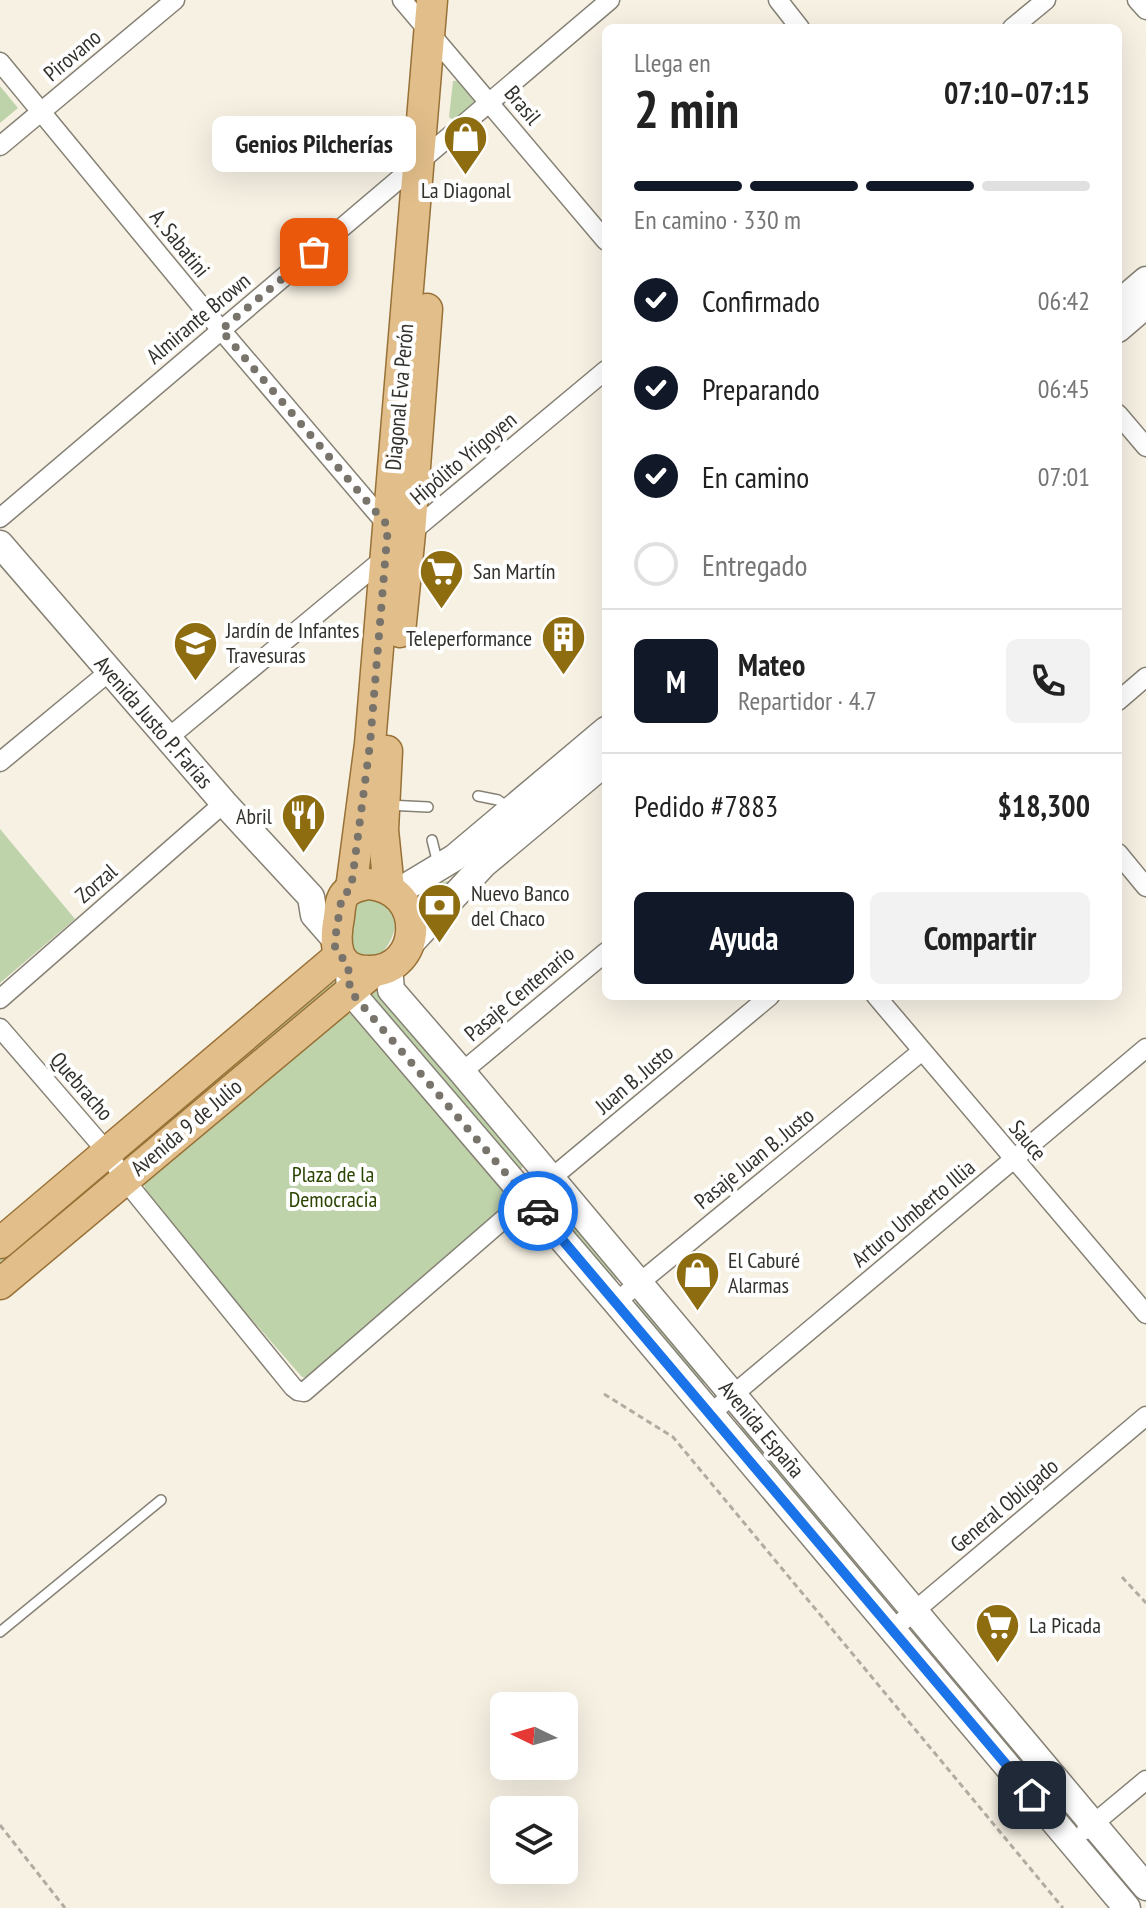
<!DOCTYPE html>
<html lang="es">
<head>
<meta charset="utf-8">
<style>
  :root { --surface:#fff; --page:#f2f2f2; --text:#222; --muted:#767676; --line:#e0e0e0; --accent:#111827 }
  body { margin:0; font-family:"PT Sans Narrow",sans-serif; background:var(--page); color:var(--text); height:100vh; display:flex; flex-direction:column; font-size:30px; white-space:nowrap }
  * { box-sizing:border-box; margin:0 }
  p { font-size:26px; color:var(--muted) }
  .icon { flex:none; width:44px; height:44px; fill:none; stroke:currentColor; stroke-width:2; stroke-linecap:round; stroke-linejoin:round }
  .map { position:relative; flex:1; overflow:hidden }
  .panel { position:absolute; left:602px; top:24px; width:520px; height:976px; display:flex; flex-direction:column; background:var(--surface); border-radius:12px; box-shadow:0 8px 32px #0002 }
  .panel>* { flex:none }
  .needle { width:52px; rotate:275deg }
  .buttons { position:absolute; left:490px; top:1692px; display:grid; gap:16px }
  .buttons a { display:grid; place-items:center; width:88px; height:88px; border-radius:12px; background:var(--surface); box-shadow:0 8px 32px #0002; font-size:40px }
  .pin { position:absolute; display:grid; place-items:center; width:68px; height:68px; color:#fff; margin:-34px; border-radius:16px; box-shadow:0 4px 12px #0006 }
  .courier { position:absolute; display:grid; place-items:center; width:80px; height:80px; margin:-40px; border:6px solid #1a73e8; border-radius:50%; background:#fff; color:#222; box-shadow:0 2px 10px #0007 }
  .bubble { position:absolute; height:56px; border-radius:12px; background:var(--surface); box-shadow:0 8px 32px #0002; font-size:26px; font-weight:800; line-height:56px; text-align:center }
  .headline em { font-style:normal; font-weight:800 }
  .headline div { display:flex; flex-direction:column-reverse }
  .headline { display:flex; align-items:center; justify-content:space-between; height:136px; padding:0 32px }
  h1 { font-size:52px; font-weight:800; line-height:60px }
  .bar { display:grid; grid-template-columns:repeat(4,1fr); gap:12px 8px; align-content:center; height:96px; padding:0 32px }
  .bar i { height:10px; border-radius:6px; background:var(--line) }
  .bar .on { background:var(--accent) }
  .bar p { grid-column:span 4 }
  .line { display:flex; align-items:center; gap:20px; padding:0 32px; border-top:2px solid var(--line) }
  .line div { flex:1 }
  .round { display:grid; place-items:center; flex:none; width:84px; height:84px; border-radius:12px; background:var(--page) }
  ol { padding:0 32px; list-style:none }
  li { display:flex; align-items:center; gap:24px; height:88px }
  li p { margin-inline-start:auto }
  li .icon { padding:8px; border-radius:50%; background:var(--accent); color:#fff; stroke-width:4 }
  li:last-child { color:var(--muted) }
  li i { width:44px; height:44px; border:4px solid var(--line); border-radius:50% }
  .primary-button { display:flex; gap:16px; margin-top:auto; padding:16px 32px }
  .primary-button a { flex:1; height:92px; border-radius:12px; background:var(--accent); color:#fff; font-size:32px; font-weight:800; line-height:92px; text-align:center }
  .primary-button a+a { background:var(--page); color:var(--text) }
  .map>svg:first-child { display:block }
  .green { fill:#bfd3ab }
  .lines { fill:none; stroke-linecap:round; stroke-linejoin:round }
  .lane-casing { stroke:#868175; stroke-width:12 }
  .street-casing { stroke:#868175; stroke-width:21 }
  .secondary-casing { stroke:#868175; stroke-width:29 }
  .primary-casing { stroke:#987136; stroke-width:33 }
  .path { stroke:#b1aca2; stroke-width:3; stroke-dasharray:6 4; stroke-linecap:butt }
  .lane { stroke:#fff; stroke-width:9 }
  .street { stroke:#fff; stroke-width:18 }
  .secondary { stroke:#fff; stroke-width:26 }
  .primary { stroke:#e2be8a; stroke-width:30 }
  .done { stroke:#78746c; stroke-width:8; stroke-dasharray:0 14.4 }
  .route { stroke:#1a73e8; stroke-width:10 }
  .labels { text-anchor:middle; stroke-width:8; stroke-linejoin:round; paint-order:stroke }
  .street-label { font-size:22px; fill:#33312c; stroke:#fff }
  .poi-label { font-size:22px; fill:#33312c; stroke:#fff; text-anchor:start }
  .park-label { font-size:22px; fill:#2b4400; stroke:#fff }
</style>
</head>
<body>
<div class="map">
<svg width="1146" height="1908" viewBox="0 0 1146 1908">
  <rect width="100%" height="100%" fill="#f7f1e4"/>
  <g class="green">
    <polygon points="462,80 476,103 456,122 449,117 453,81"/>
    <polygon points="0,86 18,108 0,123"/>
    <polygon points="0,829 75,919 0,983"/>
    <polygon points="449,881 451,882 424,909 421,909 415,886"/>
    <path d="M369 890 398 912C395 932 391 949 372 960L357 956 349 944C352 923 351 904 369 890Z"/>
    <polygon points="336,974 341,982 134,1153 127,1145"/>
    <polygon points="376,989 523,1167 515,1174 368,996"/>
    <polygon points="336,1013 362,1014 516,1200 313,1378 302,1377 146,1198 143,1176"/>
    <polygon points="96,1173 102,1181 0,1267 0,1254"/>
    <polygon points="551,1197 620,1277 610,1286 542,1205"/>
    <polygon points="640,1299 708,1380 698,1388 630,1308"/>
    <polygon points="746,1422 891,1590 882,1598 736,1431"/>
    <polygon points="918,1630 1071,1813 1062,1821 909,1638"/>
  </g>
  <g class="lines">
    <defs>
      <g id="lane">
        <polyline points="478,796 498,800 509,808"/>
        <polyline points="387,805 428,807"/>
        <polyline points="432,840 438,864"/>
        <polyline points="0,1632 161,1500"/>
      </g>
      <g id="street">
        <polyline points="402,0 606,241"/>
        <polyline points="778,0 800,28"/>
        <polyline points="1137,0 1146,10"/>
        <polyline points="1012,28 1046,0"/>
        <polyline points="0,62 221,330 388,526"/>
        <polyline points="0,146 175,0"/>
        <polyline points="1118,414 1146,447"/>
        <polyline points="0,518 610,0"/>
        <polyline points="408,535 606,370"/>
        <polyline points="1118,701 1146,677"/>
        <polyline points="168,738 387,556"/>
        <polyline points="0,762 110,671"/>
        <polyline points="1118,853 1146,887"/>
        <polyline points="876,996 1146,1314"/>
        <polyline points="0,999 224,803"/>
        <polyline points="0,1028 108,1153 124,1179 293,1387 298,1391 304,1392 542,1186 770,996"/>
        <polyline points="462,1072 606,952"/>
        <polyline points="616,1302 922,1051"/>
        <polyline points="710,1414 1146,1048"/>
        <polyline points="892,1630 1146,1416"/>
        <polyline points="1086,1830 1146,1780"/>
      </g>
      <g id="secondary">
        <polyline points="1118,304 1146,280"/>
        <polyline points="1118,329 1146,305"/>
        <polyline points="0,544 224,803 311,897 314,915 335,939"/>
        <polyline points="396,893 454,858 606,730"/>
        <polyline points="409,945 484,864 606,762"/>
        <polyline points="389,967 391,990 462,1072 1146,1887"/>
        <polyline points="349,972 350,991 616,1302 1127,1908"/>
      </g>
      <g id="primary">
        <polyline points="400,632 410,533 427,309"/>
        <polyline points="387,751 383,830 389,889"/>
        <path d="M368 884C428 888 423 972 369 971 334 971 334 943 339 917 340 909 340 900 345 894 351 887 359 886 368 884Z"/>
        <polyline points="351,889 370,744 432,0"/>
        <polyline points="0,1243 339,956"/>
        <polyline points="0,1284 373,972"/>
      </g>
    </defs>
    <use href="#lane" class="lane-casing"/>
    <use href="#street" class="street-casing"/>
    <use href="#secondary" class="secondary-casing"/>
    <use href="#primary" class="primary-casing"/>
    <g class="path">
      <polyline points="604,1394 673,1437 1063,1908"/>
      <polyline points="1122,1577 1146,1603"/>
      <polyline points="0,1825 65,1908"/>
    </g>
    <use href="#lane" class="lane"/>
    <use href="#street" class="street"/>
    <use href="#secondary" class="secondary"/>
    <use href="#primary" class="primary"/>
  </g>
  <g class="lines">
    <polyline class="done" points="314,252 221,330 388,526 370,744 351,889 342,896 335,939 335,950 348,964 350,991 538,1211"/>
    <polyline class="route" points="538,1211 1032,1795"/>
  </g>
  <defs>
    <symbol id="shop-pin" viewBox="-11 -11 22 30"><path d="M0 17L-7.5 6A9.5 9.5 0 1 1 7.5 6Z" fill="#8e6d10" stroke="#fff"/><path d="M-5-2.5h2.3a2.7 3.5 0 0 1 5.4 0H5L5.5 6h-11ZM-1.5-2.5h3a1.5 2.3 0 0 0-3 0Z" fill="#fff"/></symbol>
    <symbol id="supermarket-pin" viewBox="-11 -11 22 30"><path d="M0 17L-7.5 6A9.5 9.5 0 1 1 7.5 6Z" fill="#8e6d10" stroke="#fff"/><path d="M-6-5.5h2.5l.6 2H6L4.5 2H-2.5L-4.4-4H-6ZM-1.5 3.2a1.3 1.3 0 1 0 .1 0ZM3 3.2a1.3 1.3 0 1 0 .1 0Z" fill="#fff"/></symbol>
    <symbol id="building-pin" viewBox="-11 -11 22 30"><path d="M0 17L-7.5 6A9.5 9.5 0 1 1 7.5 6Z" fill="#8e6d10" stroke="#fff"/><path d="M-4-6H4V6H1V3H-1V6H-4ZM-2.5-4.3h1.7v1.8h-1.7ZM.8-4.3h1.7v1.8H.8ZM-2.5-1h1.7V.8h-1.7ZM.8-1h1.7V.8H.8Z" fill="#fff"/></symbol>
    <symbol id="school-pin" viewBox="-11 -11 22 30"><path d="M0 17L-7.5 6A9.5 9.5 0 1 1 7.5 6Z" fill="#8e6d10" stroke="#fff"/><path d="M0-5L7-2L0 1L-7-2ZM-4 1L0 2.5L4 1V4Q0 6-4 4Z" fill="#fff"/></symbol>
    <symbol id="restaurant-pin" viewBox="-11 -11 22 30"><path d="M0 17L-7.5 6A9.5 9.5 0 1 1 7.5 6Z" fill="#8e6d10" stroke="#fff"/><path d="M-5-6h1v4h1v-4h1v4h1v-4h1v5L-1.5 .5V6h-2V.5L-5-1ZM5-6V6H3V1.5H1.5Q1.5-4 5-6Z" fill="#fff"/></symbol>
    <symbol id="bank-pin" viewBox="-11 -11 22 30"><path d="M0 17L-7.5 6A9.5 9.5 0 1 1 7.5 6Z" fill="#8e6d10" stroke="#fff"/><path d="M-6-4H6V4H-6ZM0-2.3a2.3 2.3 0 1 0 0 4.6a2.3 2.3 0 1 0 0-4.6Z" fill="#fff"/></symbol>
  </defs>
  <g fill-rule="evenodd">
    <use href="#shop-pin" x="440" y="112" width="51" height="69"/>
    <use href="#supermarket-pin" x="416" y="546" width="51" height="69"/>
    <use href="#building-pin" x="538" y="612" width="51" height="69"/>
    <use href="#school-pin" x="170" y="618" width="51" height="69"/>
    <use href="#restaurant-pin" x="278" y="790" width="51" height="69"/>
    <use href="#bank-pin" x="414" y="880" width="51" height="69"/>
    <use href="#shop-pin" x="672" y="1248" width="51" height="69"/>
    <use href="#supermarket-pin" x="972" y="1600" width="51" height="69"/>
  </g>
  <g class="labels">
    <g class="street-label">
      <text transform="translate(72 55) rotate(-40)" y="8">Pirovano</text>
      <text transform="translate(523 105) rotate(50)" y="8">Brasil</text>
      <text transform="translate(180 243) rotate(51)" y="8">A. Sabatini</text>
      <text transform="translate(198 318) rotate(-40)" y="8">Almirante Brown</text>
      <text transform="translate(399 397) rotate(-85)" y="8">Diagonal Eva Perón</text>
      <text transform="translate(463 458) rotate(-40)" y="8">Hipólito Yrigoyen</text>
      <text transform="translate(154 722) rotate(49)" y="8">Avenida Justo P. Farías</text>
      <text transform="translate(96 883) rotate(-41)" y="8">Zorzal</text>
      <text transform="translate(519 993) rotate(-40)" y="8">Pasaje Centenario</text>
      <text transform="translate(634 1079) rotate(-40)" y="8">Juan B. Justo</text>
      <text transform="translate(82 1086) rotate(49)" y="8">Quebracho</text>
      <text transform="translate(186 1127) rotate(-40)" y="8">Avenida 9 de Julio</text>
      <text transform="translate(1028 1140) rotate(50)" y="8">Sauce</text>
      <text transform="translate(754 1158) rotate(-39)" y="8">Pasaje Juan B. Justo</text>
      <text transform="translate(913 1213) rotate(-40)" y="8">Arturo Umberto Illia</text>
      <text transform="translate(762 1429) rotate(50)" y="8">Avenida España</text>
      <text transform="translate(1004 1505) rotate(-40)" y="8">General Obligado</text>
    </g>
    <g class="poi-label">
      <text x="466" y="198" text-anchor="middle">La Diagonal</text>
      <text x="473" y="579">San Martín</text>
      <text x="226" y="638">Jardín de Infantes<tspan x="226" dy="25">Travesuras</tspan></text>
      <text x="532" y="646" text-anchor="end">Teleperformance</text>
      <text x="272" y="824" text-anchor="end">Abril</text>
      <text x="471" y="901">Nuevo Banco<tspan x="471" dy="25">del Chaco</tspan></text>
      <text x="728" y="1268">El Caburé<tspan x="728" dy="25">Alarmas</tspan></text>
      <text x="1029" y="1633">La Picada</text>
    </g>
    <g class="park-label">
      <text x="333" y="1182">Plaza de la<tspan x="333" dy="25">Democracia</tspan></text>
    </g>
  </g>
</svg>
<div class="buttons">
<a><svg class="needle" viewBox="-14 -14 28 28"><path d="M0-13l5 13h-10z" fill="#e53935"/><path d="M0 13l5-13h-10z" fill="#767676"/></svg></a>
<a><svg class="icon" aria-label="layers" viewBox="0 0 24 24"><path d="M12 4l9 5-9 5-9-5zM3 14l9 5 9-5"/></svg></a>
</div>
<div class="pin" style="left:314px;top:252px;background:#ea580c"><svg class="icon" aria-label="bag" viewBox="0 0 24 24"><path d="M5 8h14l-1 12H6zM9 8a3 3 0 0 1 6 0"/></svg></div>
<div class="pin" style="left:1032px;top:1795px;background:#1f2937"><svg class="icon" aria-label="home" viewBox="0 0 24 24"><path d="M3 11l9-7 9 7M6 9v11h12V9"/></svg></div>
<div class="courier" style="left:538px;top:1211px"><svg class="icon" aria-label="car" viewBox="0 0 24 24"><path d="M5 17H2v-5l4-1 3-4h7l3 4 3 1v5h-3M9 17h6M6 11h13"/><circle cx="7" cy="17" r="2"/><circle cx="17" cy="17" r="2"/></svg></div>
<div class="bubble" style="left:212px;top:116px;width:204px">Genios Pilcherías</div>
<section class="panel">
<div class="headline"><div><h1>2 min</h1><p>Llega en</p></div><em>07:10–07:15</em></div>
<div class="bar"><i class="on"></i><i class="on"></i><i class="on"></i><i></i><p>En camino · 330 m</p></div>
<ol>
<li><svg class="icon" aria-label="check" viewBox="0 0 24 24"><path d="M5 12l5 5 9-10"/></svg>Confirmado<p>06:42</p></li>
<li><svg class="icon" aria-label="check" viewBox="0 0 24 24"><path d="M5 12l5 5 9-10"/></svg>Preparando<p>06:45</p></li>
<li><svg class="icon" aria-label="check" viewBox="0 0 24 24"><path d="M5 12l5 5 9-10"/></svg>En camino<p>07:01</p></li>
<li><i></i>Entregado</li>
</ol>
<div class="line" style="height:144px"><b class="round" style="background:var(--accent);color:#fff">M</b><div><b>Mateo</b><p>Repartidor · 4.7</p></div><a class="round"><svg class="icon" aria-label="phone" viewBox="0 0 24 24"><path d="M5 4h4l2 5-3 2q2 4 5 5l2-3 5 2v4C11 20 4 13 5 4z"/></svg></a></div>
<div class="line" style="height:104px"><div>Pedido #7883</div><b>$18,300</b></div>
<div class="primary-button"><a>Ayuda</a><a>Compartir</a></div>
</section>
</div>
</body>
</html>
